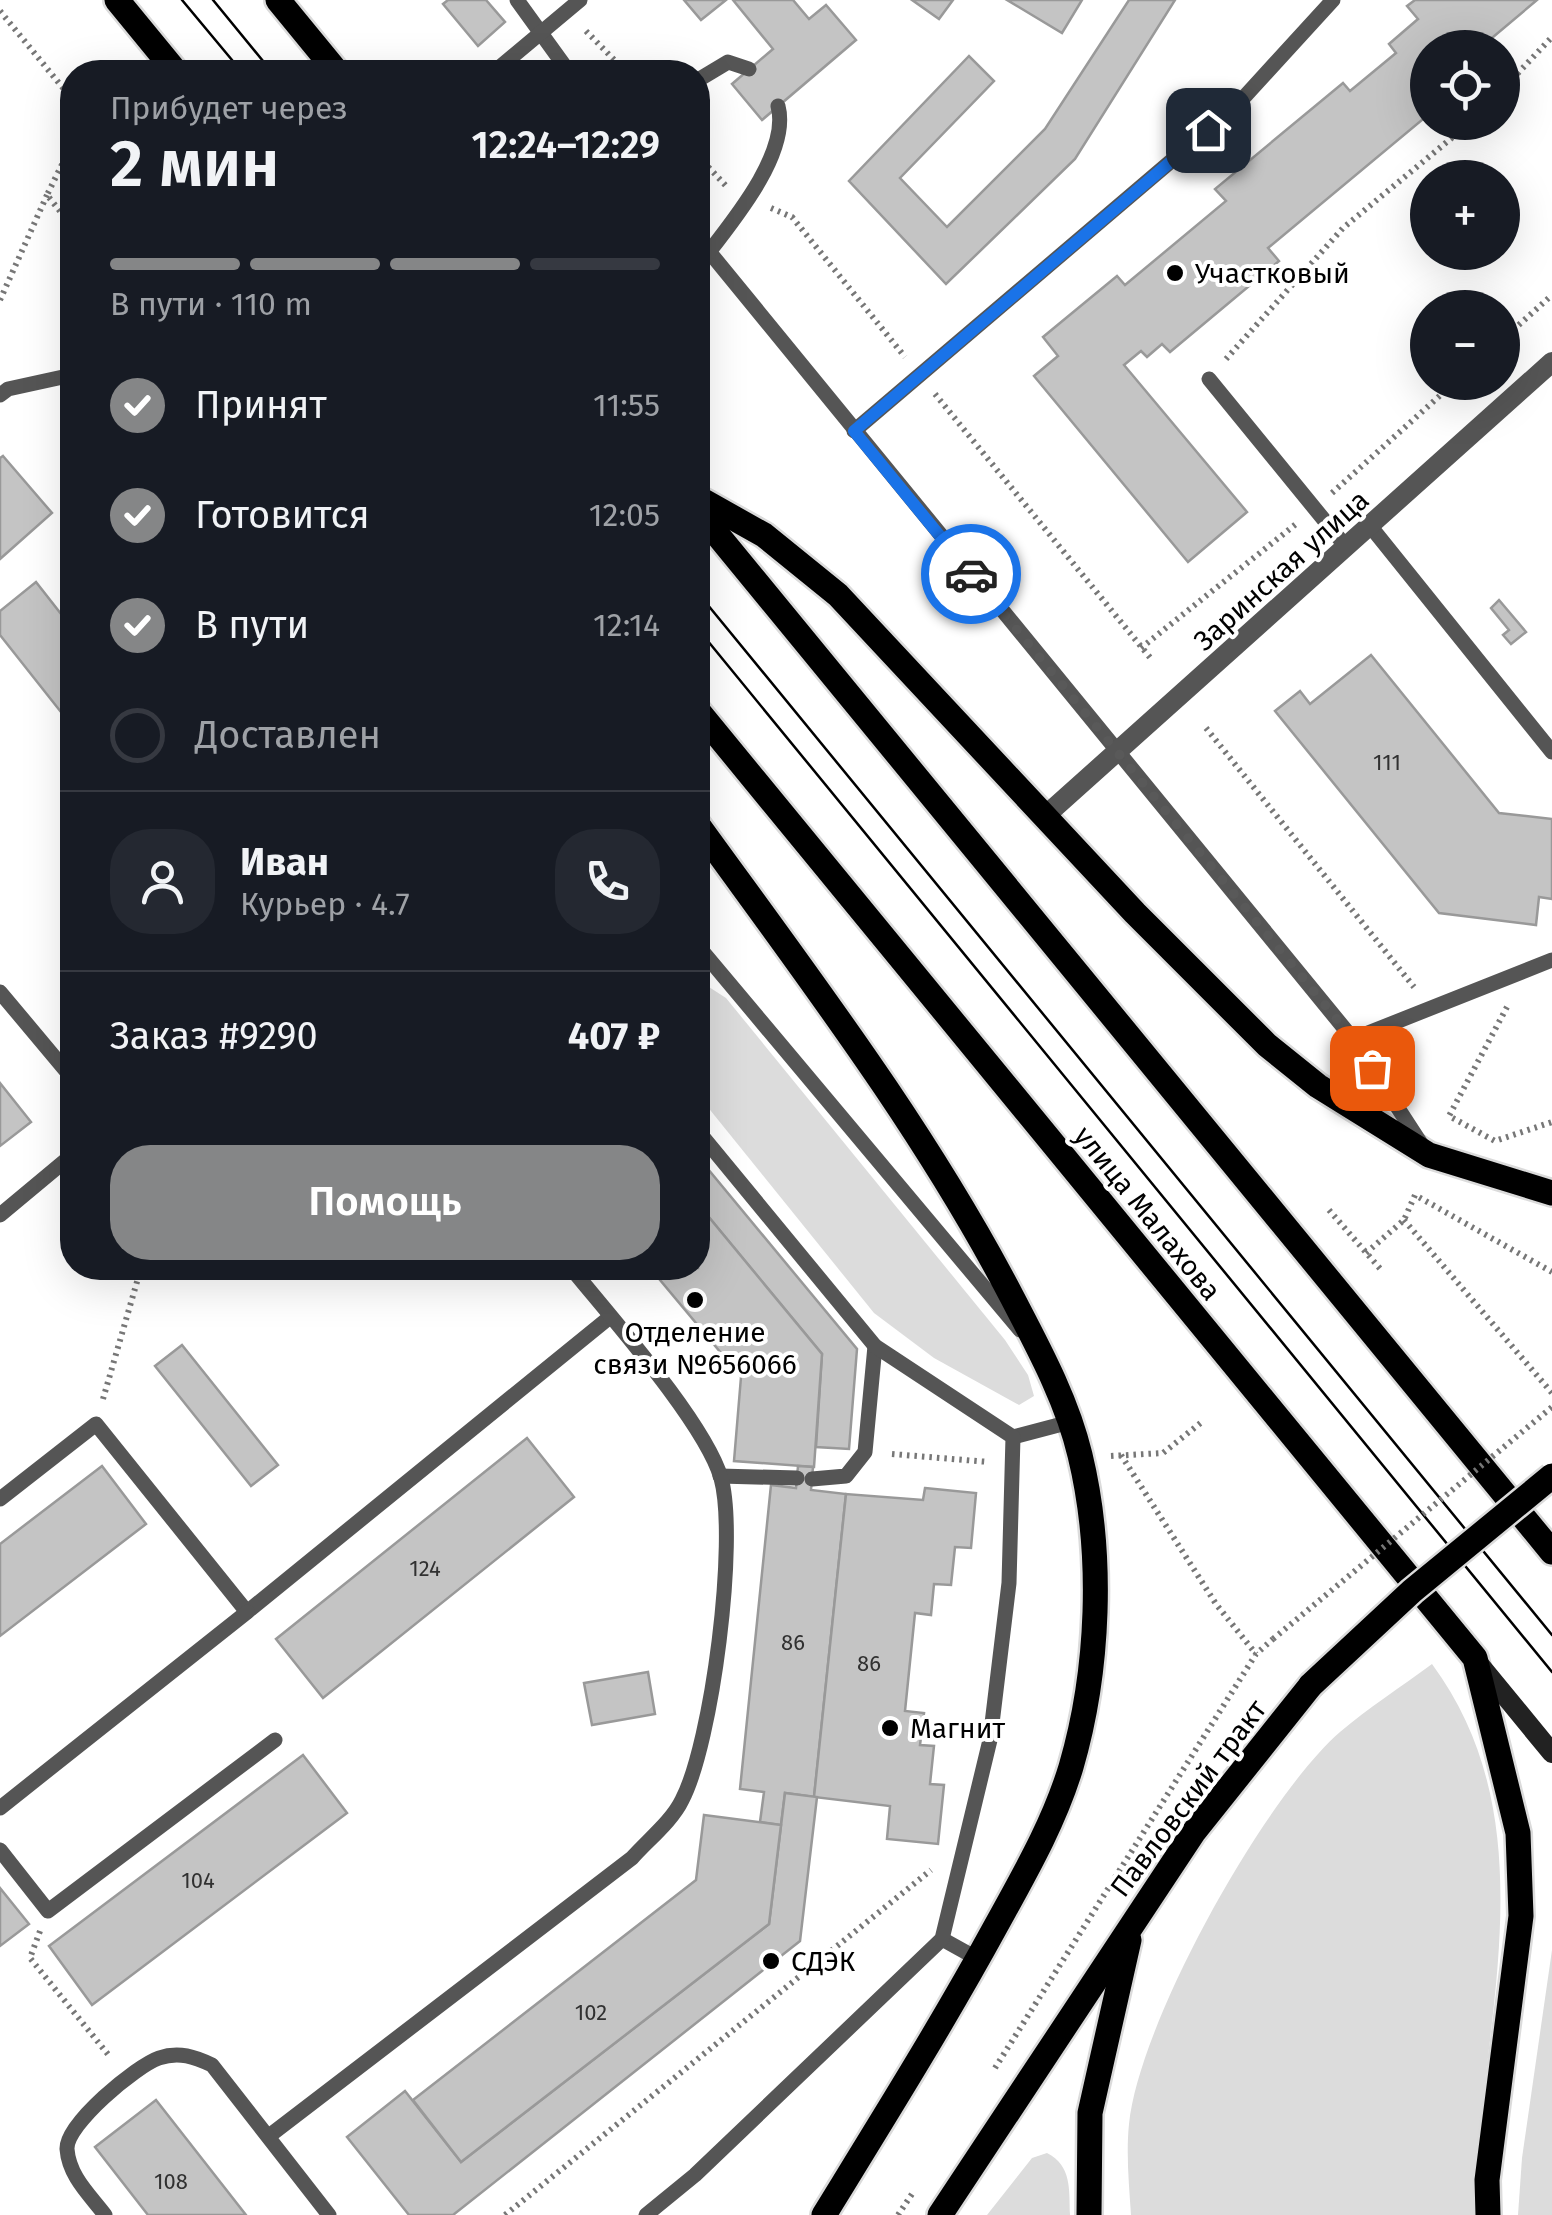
<!DOCTYPE html>
<html lang="ru">
<head>
<meta charset="utf-8">
<style>
  :root { --surface:#171b24; --page:#242831; --text:#f1f3f6; --muted:#9ea1a6; --line:#363941; --accent:#858687 }
  body { margin:0; font-family:"Fira Sans",sans-serif; background:var(--page); color:var(--text); height:100vh; display:flex; flex-direction:column; font-size:38px; white-space:nowrap }
  * { box-sizing:border-box; margin:0 }
  p { font-size:32px; color:var(--muted) }
  .icon { flex:none; width:55px; height:55px; fill:none; stroke:currentColor; stroke-width:2; stroke-linecap:round; stroke-linejoin:round }
  .map { position:relative; flex:1; overflow:hidden }
  .side { position:absolute; left:60px; top:60px; width:650px; height:1220px; display:flex; flex-direction:column; background:var(--surface); border-radius:40px; box-shadow:0 10px 40px #0002 }
  .side>* { flex:none }
  .tools { position:absolute; left:1410px; top:30px; display:grid; gap:20px }
  .tools a { display:grid; place-items:center; width:110px; height:110px; border-radius:50%; background:var(--surface); box-shadow:0 10px 40px #0002; font-size:50px }
  .pin { position:absolute; display:grid; place-items:center; width:85px; height:85px; color:#fff; margin:-42px; border-radius:20px; box-shadow:0 5px 15px #0006 }
  .courier { position:absolute; display:grid; place-items:center; width:100px; height:100px; margin:-50px; border:8px solid #1a73e8; border-radius:50%; background:#fff; color:#222; box-shadow:0 2px 12px #0007 }
  .overview em { font-style:normal; font-weight:600 }
  .overview div { display:flex; flex-direction:column-reverse }
  .overview { display:flex; align-items:center; justify-content:space-between; height:170px; padding:0 50px }
  h1 { font-size:65px; font-weight:600; line-height:75px }
  .bar { display:grid; grid-template-columns:repeat(4,1fr); gap:15px 10px; align-content:center; height:120px; padding:0 50px }
  .bar i { height:12px; border-radius:8px; background:var(--line) }
  .bar .selected { background:var(--accent) }
  .bar p { grid-column:span 4 }
  .line { display:flex; align-items:center; gap:25px; padding:0 50px; border-top:2px solid var(--line) }
  .line div { flex:1 }
  .round { display:grid; place-items:center; flex:none; width:105px; height:105px; border-radius:40px; background:var(--page) }
  ol { padding:0 50px; list-style:none }
  li { display:flex; align-items:center; gap:30px; height:110px }
  li p { margin-inline-start:auto }
  li .icon { padding:10px; border-radius:50%; background:var(--accent); color:#fff; stroke-width:4 }
  li:last-child { color:var(--muted) }
  li i { width:55px; height:55px; border:5px solid var(--line); border-radius:50% }
  .primary-button { display:flex; gap:20px; margin-top:auto; padding:20px 50px }
  .primary-button a { flex:1; height:115px; border-radius:40px; background:var(--accent); color:#fff; font-size:40px; font-weight:600; line-height:115px; text-align:center }
  .map>svg:first-child { display:block }
  .green { fill:#dcdcdc }
  .building { fill:#c4c4c4; stroke:#999; stroke-width:2.5 }
  .lines { fill:none; stroke-linecap:round; stroke-linejoin:round }
  .primary-casing { stroke:#dbdbdb; stroke-width:30 }
  .path { stroke:#777; stroke-width:6; stroke-dasharray:2.5 5; stroke-linecap:butt }
  .lane { stroke:#555; stroke-width:15 }
  .street { stroke:#555; stroke-width:20 }
  .secondary { stroke:#222; stroke-width:20 }
  .primary { stroke:#000; stroke-width:25 }
  .tram { stroke:#000; stroke-width:2.5 }
  .primary-bridge-casing { stroke:#dbdbdb; stroke-width:30; stroke-linecap:butt }
  .path-bridge { stroke:#777; stroke-width:6; stroke-dasharray:2.5 5; stroke-linecap:butt }
  .primary-bridge { stroke:#000; stroke-width:25 }
  .done { stroke:#595959; stroke-width:10; stroke-dasharray:0 18 }
  .route { stroke:#1a73e8; stroke-width:12 }
  .poi-dot { fill:#000; stroke:#fff; stroke-width:4 }
  .labels { text-anchor:middle; stroke-width:8; stroke-linejoin:round; paint-order:stroke }
  .number-label { font-size:22px; fill:#313131 }
  .poi-label { font-size:28px; fill:#000; stroke:#fff; text-anchor:start }
  .street-label { font-size:28px; fill:#000; stroke:#fff }
</style>
</head>
<body>
<div class="map">
<svg width="1552" height="2215" viewBox="0 0 1552 2215">
  <rect width="100%" height="100%" fill="#fff"/>
  <g class="green">
    <polygon points="698,980 726,998 1005,1340 1028,1375 1034,1396 1019,1405 934,1358 874,1313 698,1095"/>
    <path d="M1432 1664C1552 1827 1479 2029 1473 2215H1131C1129 2185 1126 2154 1129 2124 1139 2023 1264 1798 1340 1732 1368 1708 1401 1687 1432 1664Z"/>
    <polygon points="1552,1950 1552,2215 1518,2215 1522,2158"/>
    <path d="M1047 2153C1072 2166 1069 2189 1070 2215H987L1032 2158Z"/>
  </g>
  <g class="building">
    <polygon points="448,0 486,0 505,22 478,46 443,4"/>
    <polygon points="684,0 726,0 701,20"/>
    <polygon points="733,0 793,0 809,19 826,5 856,40 762,120 732,84 773,49"/>
    <polygon points="912,0 953,0 939,19"/>
    <polygon points="1007,0 1082,0 1062,33"/>
    <polygon points="1129,0 1175,0 1075,159 946,284 849,181 969,56 994,81 900,178 947,227 1045,129"/>
    <polygon points="1415,0 1537,0 1480,48 1428,48 1428,115 1268,248 1279,261 1170,352 1162,344 1147,357 1141,351 1124,365 1247,512 1188,562 1034,376 1058,356 1043,337 1117,276 1125,285 1226,201 1215,189 1343,83 1350,91 1396,53 1389,44 1418,19 1407,6"/>
    <polygon points="3,456 52,513 0,559 0,458"/>
    <polygon points="36,582 72,628 72,726 0,635 0,611"/>
    <polygon points="1499,600 1526,632 1511,644 1503,635 1509,630 1491,608"/>
    <polygon points="1371,655 1499,813 1552,819 1552,899 1539,897 1536,925 1439,913 1275,711 1300,691 1310,704"/>
    <polygon points="0,1083 31,1122 0,1146"/>
    <polygon points="698,1157 857,1349 849,1449 816,1447 822,1354 698,1204"/>
    <polygon points="698,1204 822,1354 814,1467 734,1461 741,1377 650,1268 698,1268"/>
    <polygon points="182,1345 278,1465 251,1486 155,1366"/>
    <polygon points="527,1438 574,1497 323,1698 276,1639"/>
    <polygon points="102,1466 146,1524 0,1636 0,1544"/>
    <polygon points="798,1466 813,1467 811,1490 846,1494 814,1797 785,1793 781,1825 760,1822 764,1792 740,1789 771,1485 796,1488"/>
    <polygon points="925,1488 976,1493 971,1548 955,1547 951,1585 934,1584 931,1615 915,1613 905,1711 924,1713 920,1745 934,1746 930,1784 944,1785 938,1844 887,1839 890,1806 814,1797 846,1494 923,1500"/>
    <polygon points="648,1672 655,1714 592,1725 584,1683"/>
    <polygon points="303,1755 347,1813 92,2005 49,1946"/>
    <polygon points="785,1793 817,1797 800,1941 453,2215 409,2215 347,2137 405,2091 461,2162 769,1924"/>
    <polygon points="704,1815 781,1825 769,1924 461,2162 413,2100 696,1880"/>
    <polygon points="0,1888 29,1924 0,1946"/>
    <polygon points="156,2100 246,2215 148,2215 95,2147"/>
  </g>
  <g class="lines">
    <defs>
      <g id="primary">
        <polyline points="117,0 176,72"/>
        <polyline points="278,0 337,72"/>
        <polyline points="698,498 764,535 838,595 1135,913 1267,1045 1318,1086 1429,1155 1552,1193"/>
        <polyline points="698,511 1552,1552"/>
        <polyline points="698,711 1475,1658 1518,1833 1521,1916 1487,2180 1488,2215"/>
        <path d="M698 825C808 977 925 1130 1012 1297 1038 1347 1067 1400 1080 1455 1104 1554 1099 1671 1071 1767 1054 1823 1025 1873 997 1924 943 2023 883 2119 824 2215"/>
        <polyline points="940,2215 1193,1833 1311,1685"/>
        <polyline points="1089,2215 1090,2113 1129,1940"/>
      </g>
    </defs>
    <use href="#primary" class="primary-casing"/>
    <g class="path">
      <polyline points="0,11 72,99"/>
      <polyline points="586,31 626,72"/>
      <polyline points="1502,90 1552,37"/>
      <polyline points="72,144 47,195 72,226"/>
      <polyline points="698,156 728,188"/>
      <polyline points="771,208 792,217 905,357"/>
      <polyline points="0,300 47,195"/>
      <polyline points="1502,340 1552,295"/>
      <polyline points="1226,359 1343,228 1471,122"/>
      <polyline points="935,394 1152,660"/>
      <polyline points="1332,493 1455,382"/>
      <polyline points="1141,648 1296,524"/>
      <polyline points="1206,728 1414,987"/>
      <polyline points="1507,1007 1449,1116 1495,1141 1552,1122"/>
      <polyline points="1329,1210 1383,1272"/>
      <polyline points="1404,1220 1552,1393"/>
      <polyline points="1366,1253 1404,1220 1415,1195 1552,1272"/>
      <polyline points="103,1399 141,1268"/>
      <polyline points="892,1454 989,1462"/>
      <polyline points="1121,1455 1216,1604 1256,1654"/>
      <polyline points="1111,1456 1163,1453 1203,1421"/>
      <polyline points="40,1931 30,1958 111,2058"/>
      <polyline points="995,2068 1256,1654 1273,1639"/>
      <polyline points="505,2215 931,1870"/>
      <polyline points="898,2215 914,2191"/>
    </g>
    <g class="lane">
      <polyline points="517,0 569,72"/>
      <polyline points="494,72 580,0"/>
      <polyline points="698,80 728,62 749,69"/>
      <polyline points="698,238 1353,1039 1422,1145"/>
      <path d="M698 266C727 228 791 155 778 106"/>
      <polyline points="1209,379 1347,548"/>
      <polyline points="0,395 8,389 72,375"/>
      <polyline points="854,431 1237,105 1333,0"/>
      <polyline points="1371,527 1552,752"/>
      <polyline points="698,946 1020,1330"/>
      <polyline points="0,992 72,1078"/>
      <polyline points="1353,1039 1552,960"/>
      <polyline points="0,1215 72,1155"/>
      <polyline points="1013,1437 1070,1422"/>
      <polyline points="720,1476 797,1478"/>
      <polyline points="812,1479 846,1476 865,1452 875,1346"/>
      <polyline points="0,1499 96,1424 247,1612 610,1317"/>
      <polyline points="0,1808 247,1612"/>
      <polyline points="0,1850 48,1911 275,1740"/>
      <polyline points="942,1939 978,1959"/>
      <path d="M269 2136 632 1858C648 1840 672 1821 682 1800 712 1743 738 1540 721 1478 705 1423 610 1316 571 1268"/>
      <path d="M105 2215C89 2194 69 2176 67 2149 66 2124 136 2066 159 2058 179 2051 195 2057 212 2065L329 2215"/>
      <polyline points="646,2215 695,2175 942,1939 990,1740 1009,1583 1013,1437 875,1346 698,1131"/>
    </g>
    <polyline class="street" points="1044,817 1552,362"/>
    <polyline class="secondary" points="1479,1664 1552,1753"/>
    <use href="#primary" class="primary"/>
    <g class="tram">
      <polyline points="182,0 242,72"/>
      <polyline points="213,0 272,72"/>
      <polyline points="698,593 1552,1635"/>
      <polyline points="698,629 1552,1672"/>
    </g>
    <defs>
      <polyline id="primary-bridge" points="1311,1685 1412,1591 1552,1476"/>
    </defs>
    <use href="#primary-bridge" class="primary-bridge-casing"/>
    <polyline class="path-bridge" points="1273,1639 1552,1407"/>
    <use href="#primary-bridge" class="primary-bridge"/>
  </g>
  <g class="lines">
    <polyline class="done" points="971,574 1353,1039 1372,1068"/>
    <polyline class="route" points="971,574 854,431 1208,130"/>
  </g>
  <g class="poi-dot">
    <circle cx="1175" cy="273" r="10"/>
    <circle cx="695" cy="1300" r="10"/>
    <circle cx="890" cy="1728" r="10"/>
    <circle cx="771" cy="1961" r="10"/>
  </g>
  <g class="labels">
    <g class="number-label">
      <text x="1387" y="770">111</text>
      <text x="425" y="1576">124</text>
      <text x="793" y="1650">86</text>
      <text x="869" y="1671">86</text>
      <text x="198" y="1888">104</text>
      <text x="591" y="2020">102</text>
      <text x="171" y="2189">108</text>
    </g>
    <g class="poi-label">
      <text x="1195" y="283">Участковый</text>
      <text x="695" y="1342" text-anchor="middle">Отделение<tspan x="695" dy="32">связи №656066</tspan></text>
      <text x="910" y="1738">Магнит</text>
      <text x="791" y="1971">СДЭК</text>
    </g>
    <g class="street-label">
      <text transform="translate(1281 570) rotate(-42)" y="10">Заринская улица</text>
      <text transform="translate(1148 1213) rotate(51)" y="10">улица Малахова</text>
      <text transform="translate(1188 1798) rotate(-53)" y="10">Павловский тракт</text>
    </g>
  </g>
</svg>
<div class="tools">
<a><svg class="icon" aria-label="locate" viewBox="0 0 24 24"><circle cx="12" cy="12" r="6"/><path d="M12 2v4M12 18v4M2 12h4M18 12h4"/></svg></a>
<a>+</a>
<a>−</a>
</div>
<div class="pin" style="left:1372px;top:1068px;background:#ea580c"><svg class="icon" aria-label="bag" viewBox="0 0 24 24"><path d="M5 8h14l-1 12H6zM9 8a3 3 0 0 1 6 0"/></svg></div>
<div class="pin" style="left:1208px;top:130px;background:#1f2937"><svg class="icon" aria-label="home" viewBox="0 0 24 24"><path d="M3 11l9-7 9 7M6 9v11h12V9"/></svg></div>
<div class="courier" style="left:971px;top:574px"><svg class="icon" aria-label="car" viewBox="0 0 24 24"><path d="M5 17H2v-5l4-1 3-4h7l3 4 3 1v5h-3M9 17h6M6 11h13"/><circle cx="7" cy="17" r="2"/><circle cx="17" cy="17" r="2"/></svg></div>
<section class="side">
<div class="overview"><div><h1>2 мин</h1><p>Прибудет через</p></div><em>12:24–12:29</em></div>
<div class="bar"><i class="selected"></i><i class="selected"></i><i class="selected"></i><i></i><p>В пути · 110 m</p></div>
<ol>
<li><svg class="icon" aria-label="check" viewBox="0 0 24 24"><path d="M5 12l5 5 9-10"/></svg>Принят<p>11:55</p></li>
<li><svg class="icon" aria-label="check" viewBox="0 0 24 24"><path d="M5 12l5 5 9-10"/></svg>Готовится<p>12:05</p></li>
<li><svg class="icon" aria-label="check" viewBox="0 0 24 24"><path d="M5 12l5 5 9-10"/></svg>В пути<p>12:14</p></li>
<li><i></i>Доставлен</li>
</ol>
<div class="line" style="height:180px"><a class="round"><svg class="icon" aria-label="person" viewBox="0 0 24 24"><circle cx="12" cy="8" r="4"/><path d="M4 21q1-7 8-7t8 7"/></svg></a><div><b>Иван</b><p>Курьер · 4.7</p></div><a class="round"><svg class="icon" aria-label="phone" viewBox="0 0 24 24"><path d="M5 4h4l2 5-3 2q2 4 5 5l2-3 5 2v4C11 20 4 13 5 4z"/></svg></a></div>
<div class="line" style="height:130px"><div>Заказ #9290</div><b>407 ₽</b></div>
<div class="primary-button"><a>Помощь</a></div>
</section>
</div>
</body>
</html>
